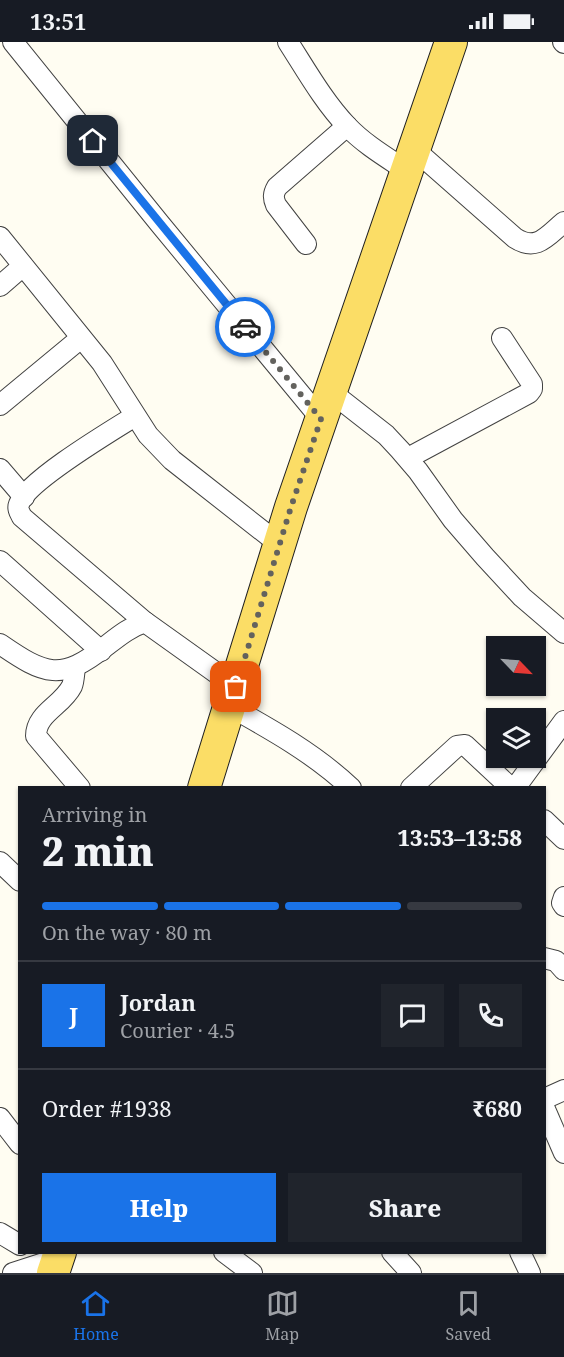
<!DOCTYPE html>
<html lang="en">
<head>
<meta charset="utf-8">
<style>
  :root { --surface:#171b24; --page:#20242c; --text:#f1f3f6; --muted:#9ea1a6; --line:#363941; --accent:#1a73e8 }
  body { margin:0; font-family:"Noto Serif",serif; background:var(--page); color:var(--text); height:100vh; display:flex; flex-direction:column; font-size:22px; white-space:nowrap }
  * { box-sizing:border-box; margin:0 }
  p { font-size:20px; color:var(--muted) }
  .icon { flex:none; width:33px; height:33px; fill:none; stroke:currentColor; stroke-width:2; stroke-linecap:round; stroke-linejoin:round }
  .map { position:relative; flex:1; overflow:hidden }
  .sheet { position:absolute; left:18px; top:744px; width:528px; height:468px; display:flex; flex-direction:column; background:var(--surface); border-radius:0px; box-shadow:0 2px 4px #0004 }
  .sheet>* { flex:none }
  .needle { width:39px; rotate:115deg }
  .buttons { position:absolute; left:486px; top:594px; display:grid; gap:12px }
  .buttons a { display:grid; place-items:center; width:60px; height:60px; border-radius:0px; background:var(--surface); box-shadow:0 2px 4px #0004; font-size:30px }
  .pin { position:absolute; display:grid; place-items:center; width:51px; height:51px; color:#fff; margin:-26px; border-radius:12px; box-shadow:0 3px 9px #0006 }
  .courier { position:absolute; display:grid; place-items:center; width:60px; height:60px; margin:-30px; border:4px solid #1a73e8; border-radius:50%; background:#fff; color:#222; box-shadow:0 2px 8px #0007 }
  .overview em { font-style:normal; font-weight:800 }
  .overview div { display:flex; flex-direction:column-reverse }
  .overview { display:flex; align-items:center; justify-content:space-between; height:102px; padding:0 24px }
  h1 { font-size:39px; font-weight:800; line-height:45px }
  .bar { display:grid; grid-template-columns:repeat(4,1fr); gap:9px 6px; align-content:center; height:72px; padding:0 24px }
  .bar i { height:8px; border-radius:4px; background:var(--line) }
  .bar .on { background:var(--accent) }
  .bar p { grid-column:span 4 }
  .line { display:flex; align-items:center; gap:15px; padding:0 24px; border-top:2px solid var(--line) }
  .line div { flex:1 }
  .round { display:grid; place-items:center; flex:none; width:63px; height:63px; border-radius:0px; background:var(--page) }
  .primary-button { display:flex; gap:12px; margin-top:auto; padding:12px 24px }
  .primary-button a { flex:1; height:69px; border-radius:0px; background:var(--accent); color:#fff; font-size:24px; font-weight:800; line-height:69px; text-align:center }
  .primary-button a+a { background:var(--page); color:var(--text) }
  .status { display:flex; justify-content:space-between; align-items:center; height:42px; padding:0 30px; background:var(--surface); direction:ltr }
  .status svg { height:16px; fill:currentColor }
  .tab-bar { display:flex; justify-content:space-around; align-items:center; height:84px; border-top:2px solid var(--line); background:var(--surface); font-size:16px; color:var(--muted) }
  .tab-bar a { display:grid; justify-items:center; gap:3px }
  .tab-bar .on { color:var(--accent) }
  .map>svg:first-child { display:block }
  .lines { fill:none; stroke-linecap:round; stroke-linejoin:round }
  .street-casing { stroke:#424242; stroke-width:22 }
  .primary-casing { stroke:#202020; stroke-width:34 }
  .street { stroke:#fff; stroke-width:20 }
  .primary { stroke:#fbdd66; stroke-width:32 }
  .done { stroke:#63625e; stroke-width:6; stroke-dasharray:0 10.8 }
  .route { stroke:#1a73e8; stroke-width:8 }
</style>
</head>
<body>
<div class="status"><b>13:51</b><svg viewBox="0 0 49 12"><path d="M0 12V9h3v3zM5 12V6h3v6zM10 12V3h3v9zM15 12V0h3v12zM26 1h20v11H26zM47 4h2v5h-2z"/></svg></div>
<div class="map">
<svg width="564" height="1231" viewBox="0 0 564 1231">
  <rect width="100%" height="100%" fill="#fffdf2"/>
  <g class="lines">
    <defs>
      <g id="street">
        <polyline points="13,0 160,182 321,377"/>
        <path d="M288 0C306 28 324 60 347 84 364 102 386 115 407 129"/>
        <polyline points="563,0 564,1"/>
        <path d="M414 107 515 196C537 210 547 194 564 180"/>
        <polyline points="0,195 102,321 148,393 172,418 279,502"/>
        <path d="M306 202 276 163C273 156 273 152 277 145L347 84"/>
        <polyline points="0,244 23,224"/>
        <polyline points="331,350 386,393 400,408 418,429 453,478 485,515 522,555 564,591"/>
        <polyline points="0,363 81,296"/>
        <path d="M135 374C111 389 27 439 19 462 17 467 20 471 22 475L145 580"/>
        <polyline points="408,416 529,351 532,347 532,342 502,296"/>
        <polyline points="0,427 24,455"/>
        <polyline points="0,519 101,609"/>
        <path d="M0 602C45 633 61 640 106 604 119 594 130 585 145 580L236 645"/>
        <path d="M75 625C74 632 74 639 72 644 62 664 36 671 36 694L80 746"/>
        <path d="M229 664C272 688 315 712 351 746"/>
        <polyline points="411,746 457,704 465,703 511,746"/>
        <polyline points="515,746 564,679"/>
        <polyline points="544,778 564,797"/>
        <polyline points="0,820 20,839"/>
        <polyline points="564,855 562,861 564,864"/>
        <polyline points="544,916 556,919 564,928"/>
        <polyline points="544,1057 564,1048"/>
        <polyline points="544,1065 564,1111"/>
        <polyline points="0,1076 20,1102"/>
        <polyline points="0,1191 20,1203"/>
        <polyline points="224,1210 252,1231"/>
        <polyline points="392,1210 411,1231"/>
        <polyline points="520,1210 530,1231"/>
        <polyline points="13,1231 47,1220"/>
      </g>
      <g id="primary">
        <polyline points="204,746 291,465 451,0"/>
        <polyline points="53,1231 60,1210"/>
      </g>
    </defs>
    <use href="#street" class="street-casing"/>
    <use href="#primary" class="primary-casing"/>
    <use href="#street" class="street"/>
    <use href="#primary" class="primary"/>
  </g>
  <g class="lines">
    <polyline class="done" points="236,645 291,465 321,377 245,285"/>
    <polyline class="route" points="93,99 245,285"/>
  </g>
</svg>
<div class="buttons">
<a><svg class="needle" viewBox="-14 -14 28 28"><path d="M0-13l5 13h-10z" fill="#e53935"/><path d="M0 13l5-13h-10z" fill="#9ea1a6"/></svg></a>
<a><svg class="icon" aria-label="layers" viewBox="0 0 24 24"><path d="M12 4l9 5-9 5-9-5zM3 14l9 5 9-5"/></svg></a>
</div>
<div class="pin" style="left:236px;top:645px;background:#ea580c"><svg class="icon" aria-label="bag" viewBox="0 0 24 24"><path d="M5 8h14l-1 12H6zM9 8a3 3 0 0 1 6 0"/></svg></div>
<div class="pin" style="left:93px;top:99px;background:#1f2937"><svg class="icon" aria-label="home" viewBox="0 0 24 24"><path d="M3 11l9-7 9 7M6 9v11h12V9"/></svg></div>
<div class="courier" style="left:245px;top:285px"><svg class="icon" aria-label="car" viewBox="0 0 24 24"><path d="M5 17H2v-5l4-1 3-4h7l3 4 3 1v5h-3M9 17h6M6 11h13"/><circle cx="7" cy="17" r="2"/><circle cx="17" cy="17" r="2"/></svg></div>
<section class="sheet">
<div class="overview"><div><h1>2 min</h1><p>Arriving in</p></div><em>13:53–13:58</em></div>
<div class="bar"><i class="on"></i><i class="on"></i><i class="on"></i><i></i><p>On the way · 80 m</p></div>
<div class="line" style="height:108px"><b class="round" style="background:var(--accent);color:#fff">J</b><div><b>Jordan</b><p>Courier · 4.5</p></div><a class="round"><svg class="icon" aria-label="chat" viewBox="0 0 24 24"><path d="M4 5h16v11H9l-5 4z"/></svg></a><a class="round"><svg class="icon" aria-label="phone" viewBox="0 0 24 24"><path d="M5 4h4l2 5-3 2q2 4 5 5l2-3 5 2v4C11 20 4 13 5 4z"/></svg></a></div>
<div class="line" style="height:78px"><div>Order #1938</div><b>₹680</b></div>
<div class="primary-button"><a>Help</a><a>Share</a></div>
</section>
</div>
<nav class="tab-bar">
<a class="on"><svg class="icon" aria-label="home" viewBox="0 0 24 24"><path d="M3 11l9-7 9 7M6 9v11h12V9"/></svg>Home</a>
<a><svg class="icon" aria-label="map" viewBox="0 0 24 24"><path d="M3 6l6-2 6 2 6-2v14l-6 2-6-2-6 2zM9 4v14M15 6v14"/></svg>Map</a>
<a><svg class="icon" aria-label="saved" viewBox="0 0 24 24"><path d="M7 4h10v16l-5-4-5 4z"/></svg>Saved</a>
</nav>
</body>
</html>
